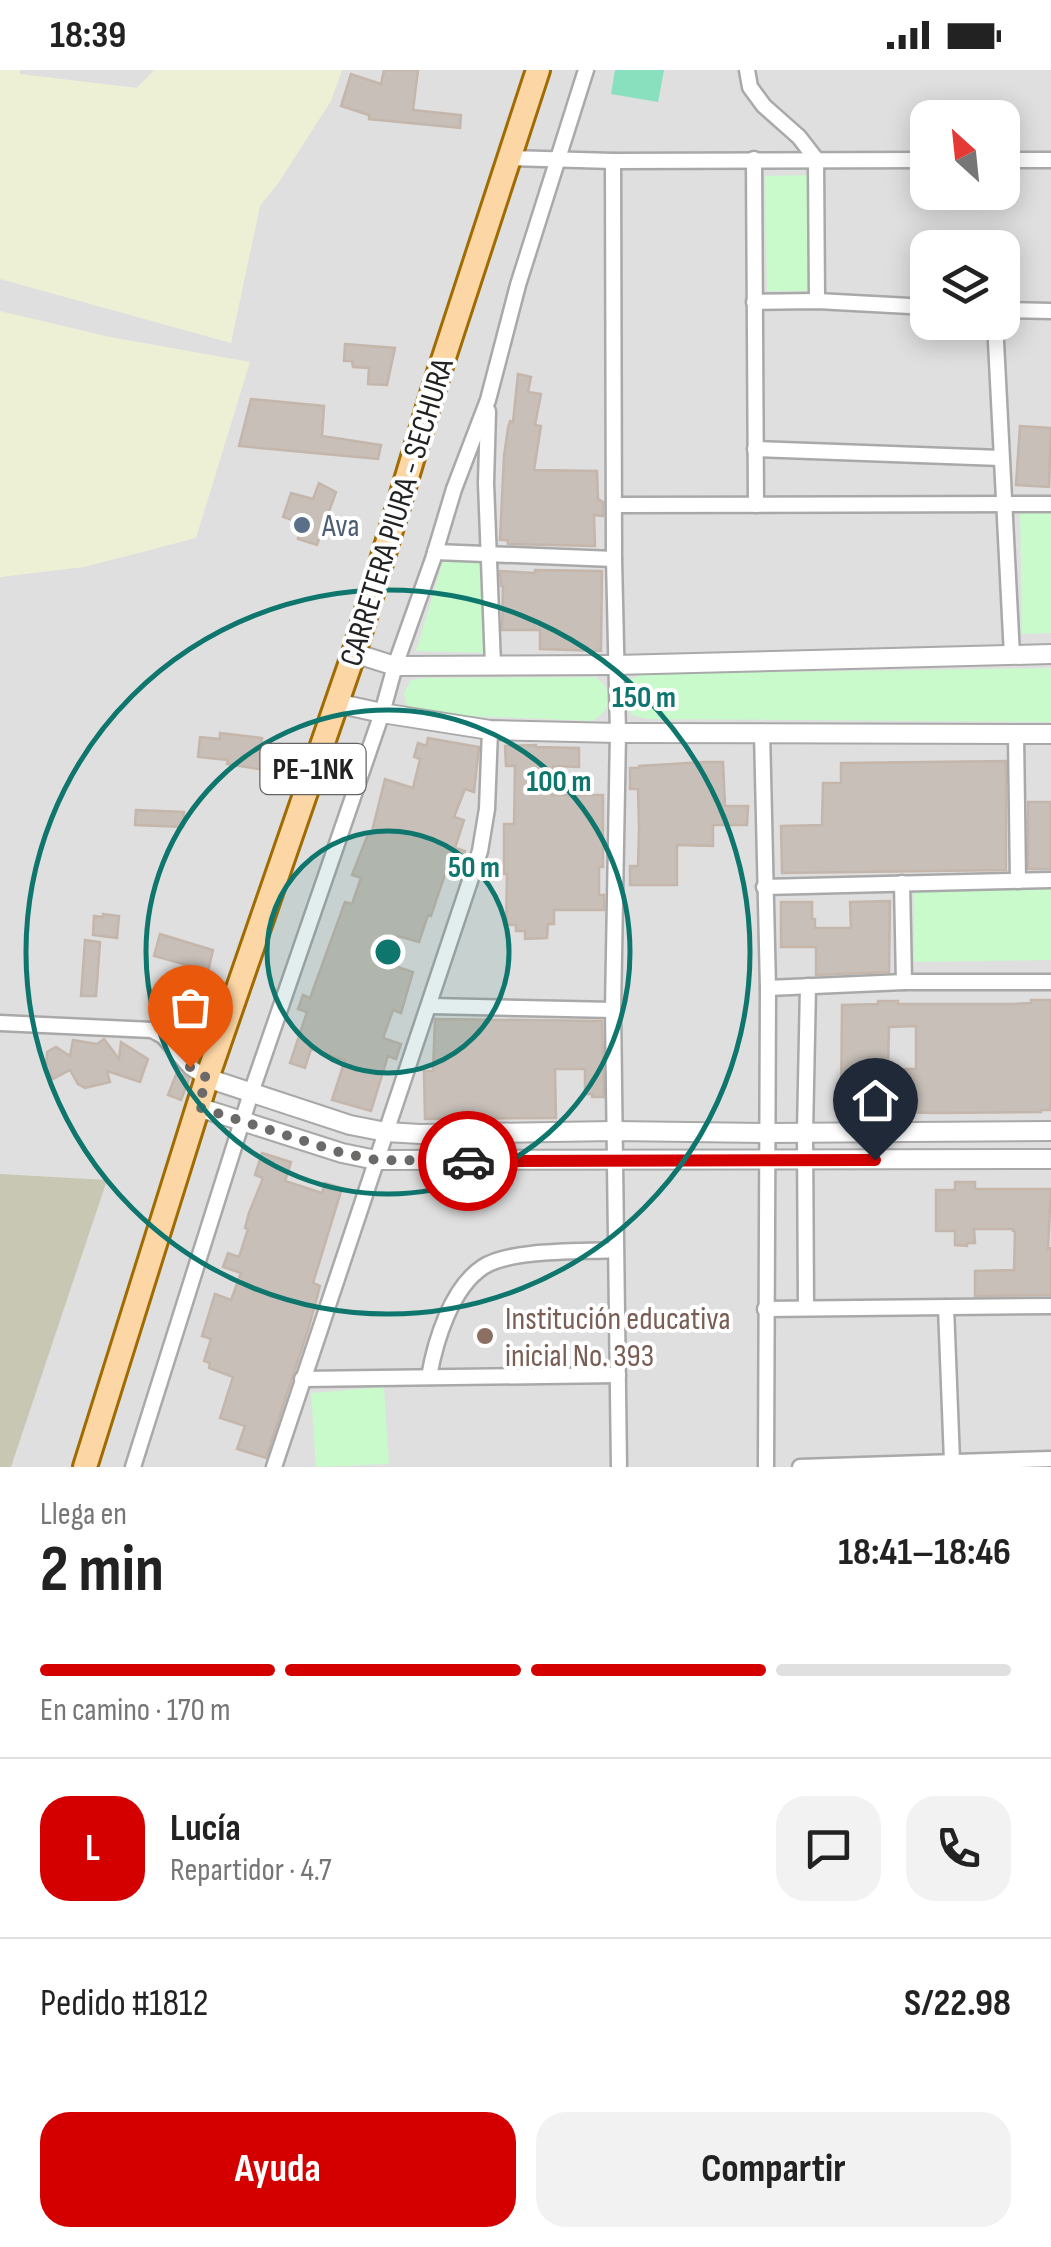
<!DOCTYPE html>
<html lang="es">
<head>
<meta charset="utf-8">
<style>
  :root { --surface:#fff; --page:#f2f2f2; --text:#222; --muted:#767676; --line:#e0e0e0; --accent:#d40000 }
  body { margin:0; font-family:"Sofia Sans Condensed",sans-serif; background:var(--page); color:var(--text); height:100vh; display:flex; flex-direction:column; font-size:38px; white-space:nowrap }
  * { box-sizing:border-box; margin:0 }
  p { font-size:32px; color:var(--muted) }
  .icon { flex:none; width:55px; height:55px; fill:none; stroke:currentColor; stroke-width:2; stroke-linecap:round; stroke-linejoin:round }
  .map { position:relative; height:1397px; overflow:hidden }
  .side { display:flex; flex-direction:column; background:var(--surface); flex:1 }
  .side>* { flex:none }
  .needle { width:65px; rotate:333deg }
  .fabs { position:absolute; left:910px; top:30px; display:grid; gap:20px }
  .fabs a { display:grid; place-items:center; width:110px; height:110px; border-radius:20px; background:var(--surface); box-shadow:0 5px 25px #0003; font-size:50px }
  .pin { position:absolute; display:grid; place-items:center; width:85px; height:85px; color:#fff; margin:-102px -42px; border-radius:50% 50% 50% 0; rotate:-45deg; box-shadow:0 0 10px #0007 }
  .pin .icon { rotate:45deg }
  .courier { position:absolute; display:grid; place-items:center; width:100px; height:100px; margin:-50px; border:8px solid #d40000; border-radius:50%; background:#fff; color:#222; box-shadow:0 2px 12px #0007 }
  .head em { font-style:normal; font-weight:700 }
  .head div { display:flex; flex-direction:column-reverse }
  .head { display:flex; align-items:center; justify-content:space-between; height:170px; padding:0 40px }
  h1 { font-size:65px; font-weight:700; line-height:75px }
  .bar { display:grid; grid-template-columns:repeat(4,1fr); gap:15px 10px; align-content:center; height:120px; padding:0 40px }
  .bar i { height:12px; border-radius:8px; background:var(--line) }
  .bar .current { background:var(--accent) }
  .bar p { grid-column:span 4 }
  .line { display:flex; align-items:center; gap:25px; padding:0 40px; border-top:2px solid var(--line) }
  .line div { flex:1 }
  .round { display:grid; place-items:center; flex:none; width:105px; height:105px; border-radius:30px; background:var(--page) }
  .action { display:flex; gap:20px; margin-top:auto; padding:20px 40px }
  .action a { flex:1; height:115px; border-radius:30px; background:var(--accent); color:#fff; font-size:40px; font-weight:700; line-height:115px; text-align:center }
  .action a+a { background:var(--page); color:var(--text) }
  .status { display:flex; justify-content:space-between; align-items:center; height:70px; padding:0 50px; background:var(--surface); direction:ltr }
  .status svg { height:28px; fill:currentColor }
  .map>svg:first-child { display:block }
  .residential { fill:#e0dfdf; fill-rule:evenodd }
  .construction { fill:#c7c7b4 }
  .farmland { fill:#eef0d5 }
  .grass { fill:#cdebb0 }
  .park { fill:#c8facc }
  .pitch { fill:#88e0be }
  .building { fill:#c7bfb8; stroke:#c4b6ab; stroke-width:2.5; fill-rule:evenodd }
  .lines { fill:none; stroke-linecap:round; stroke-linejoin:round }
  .minor-casing { stroke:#a9a9a9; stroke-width:19 }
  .tertiary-casing { stroke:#a9a9a9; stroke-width:22 }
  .primary-casing { stroke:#a06b00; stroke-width:28 }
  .minor { stroke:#fff; stroke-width:14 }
  .tertiary { stroke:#fff; stroke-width:18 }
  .primary { stroke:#fcd6a4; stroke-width:22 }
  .done { stroke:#6b6a68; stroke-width:10; stroke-dasharray:0 18 }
  .route { stroke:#d40000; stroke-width:12 }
  .ring { fill:none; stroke:#0f766e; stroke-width:5 }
  .service-dot { fill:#5c6f8a; stroke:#fff; stroke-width:4 }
  .education-dot { fill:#8d6e63; stroke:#fff; stroke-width:4 }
  .labels { text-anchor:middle; stroke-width:8; stroke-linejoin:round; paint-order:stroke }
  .shield { fill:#fff; stroke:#646464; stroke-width:2.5 }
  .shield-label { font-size:30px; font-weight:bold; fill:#222 }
  .street-label { font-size:32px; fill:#222; stroke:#fff }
  .service-label { font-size:32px; fill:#4e5e75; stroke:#fff; text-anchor:start }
  .education-label { font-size:32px; fill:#785e54; stroke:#fff; text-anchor:start }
  .centre { fill:#0f766e; stroke:#fff; stroke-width:5 }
  .ring-label { font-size:30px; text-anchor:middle; font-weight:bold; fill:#0f766e; stroke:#fff; stroke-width:8; stroke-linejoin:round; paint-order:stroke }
</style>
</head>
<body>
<div class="status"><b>18:39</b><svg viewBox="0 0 49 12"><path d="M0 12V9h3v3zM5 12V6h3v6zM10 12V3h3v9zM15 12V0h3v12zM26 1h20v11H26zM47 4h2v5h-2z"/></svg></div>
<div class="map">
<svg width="1051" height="1397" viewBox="0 0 1051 1397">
  <rect width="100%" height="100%" fill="#f2efe9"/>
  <path class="residential" d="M0 0H1051V1397H0ZM928 48H1002V122H928ZM928 178H1002V252H928Z"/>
  <polygon class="construction" points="0,1104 107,1110 11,1397 0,1397"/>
  <g class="farmland">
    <polygon points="0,0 20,0 20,4 137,18 154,0 342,0 331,31 279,112 260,136 231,273 0,209"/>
    <polygon points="0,241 110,267 250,292 196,468 84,497 0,507"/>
  </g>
  <polygon class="grass" points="165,949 216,958 205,991"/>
  <g class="park">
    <polygon points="809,105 810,221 767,221 765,106"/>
    <polygon points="1051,440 1051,563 1022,564 1020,441"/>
    <polygon points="444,488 486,491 489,583 416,581"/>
    <polygon points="1051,598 1051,652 649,649 632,645 624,630 629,610 643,604"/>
    <polygon points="596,607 605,616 610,628 605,641 593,651 417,644 407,636 404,623 411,610 423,608"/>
    <polygon points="1051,818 1051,890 914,892 914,820"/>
    <polygon points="384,1317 389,1394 316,1397 311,1323"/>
  </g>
  <polygon class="pitch" points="615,0 664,0 658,32 611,24"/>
  <g class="building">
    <polygon points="384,0 418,0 413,40 461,45 460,58 369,49 369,45 341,36 351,4 381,14"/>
    <polygon points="345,274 395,278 387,315 368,314 369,298 353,297 352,291 344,291"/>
    <polygon points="518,304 531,307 528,322 541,324 535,355 541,356 534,400 597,401 598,429 603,432 603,446 594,445 595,476 508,474 507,470 500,470 504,386 508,358 510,351 513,352"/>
    <polygon points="251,329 324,336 322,366 381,375 378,389 239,376"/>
    <polygon points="1020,356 1051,358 1049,417 1016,415"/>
    <polygon points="319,413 336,422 317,475 298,469 302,453 283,447 291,423 313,429"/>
    <polygon points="535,500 602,501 601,581 540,579 540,560 502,560 503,516 501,516 500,501 535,503"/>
    <polygon points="220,663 262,668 260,685 279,687 278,702 227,694 228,690 198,687 200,667 220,669"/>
    <polygon points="428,668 479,677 474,722 465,719 454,747 464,750 455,778 465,781 455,808 445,804 431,846 428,845 419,872 398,866 389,894 413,902 401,943 393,940 383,968 401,974 396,989 388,986 371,1041 332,1030 345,990 311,979 305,998 290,993 307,942 298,939 303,925 310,928 345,832 352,834 361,808 352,805 368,764 371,765 385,709 413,718 420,689 414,687 418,673 426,676"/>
    <polygon points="536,675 536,677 579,678 579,697 553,696 552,725 603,725 603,797 599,797 599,825 604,825 604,840 554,840 554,854 548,854 547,868 525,869 525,861 516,861 516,855 506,855 507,804 504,804 504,754 514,754 515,696 506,696 505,676"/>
    <polygon points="1006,691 1006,800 782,803 781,756 822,755 823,713 841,713 841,693"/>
    <polygon points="704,692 723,692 725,736 748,736 747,755 713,755 713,776 677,775 677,815 630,815 630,796 638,796 639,758 638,719 630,719 630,698 639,698 639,696"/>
    <rect x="1028" y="732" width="23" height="67"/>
    <polygon points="136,740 184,742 183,757 135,755"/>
    <polygon points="890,831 889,902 816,905 816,877 781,877 781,832 812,832 812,849 815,849 815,858 851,858 850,832"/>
    <polygon points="103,844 119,846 117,868 93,865 94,846 103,847"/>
    <polygon points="160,864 213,880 208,901 154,886"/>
    <polygon points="85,870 100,872 96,926 81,926"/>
    <path d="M1031 930H1051V1040H1041V1042L936 1043 841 1041 842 935 878 934V931H898V934H1012L1031 933ZM916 956V999H888L889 957Z"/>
    <polygon points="435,949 602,951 604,1027 592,1027 592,1024 585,1024 585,999 555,999 556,1048 425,1049 424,1001 433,1001"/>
    <polygon points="104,969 119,989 121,972 148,989 140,1012 107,1001 110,1012 85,1018 78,1014 70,1000 53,1009 46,999 47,982 56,977 70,986 73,970 97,974"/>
    <polygon points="177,1002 189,1009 181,1030 168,1025"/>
    <polygon points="262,1083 291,1092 285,1111 322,1123 325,1113 342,1118 313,1213 320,1216 309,1257 266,1388 237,1379 245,1356 220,1348 233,1307 209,1298 210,1293 204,1291 211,1269 202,1266 215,1224 231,1230 241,1203 223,1197 228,1183 239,1187 248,1159 245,1158 249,1143 263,1108 255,1105"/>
    <polygon points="955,1112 975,1112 975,1119 1051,1119 1048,1179 1051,1178 1051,1225 975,1226 975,1201 1014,1200 1015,1161 1013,1161 1013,1159 974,1159 975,1173 967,1173 967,1176 955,1175 955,1161 936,1161 936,1120 955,1120"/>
  </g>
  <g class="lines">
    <defs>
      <g id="minor">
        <polyline points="747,0 750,17 764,36 799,67 816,89 817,231"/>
        <polyline points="509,88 613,91 928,90"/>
        <polyline points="754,89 756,435"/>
        <polyline points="1002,90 1051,90"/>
        <polyline points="613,91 614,489 618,663 613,940 619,1397"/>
        <polyline points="754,232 817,231 928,237"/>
        <polyline points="1002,240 1051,241"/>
        <polyline points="995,252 1012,586"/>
        <polyline points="488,341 486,413 493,595"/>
        <polyline points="755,379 1001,388"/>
        <polyline points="614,435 1051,434"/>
        <polyline points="435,482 614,489"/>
        <polyline points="762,662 768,918 766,1397"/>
        <polyline points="1016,665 1018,811"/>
        <polyline points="902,813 904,912"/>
        <polyline points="764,817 1051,810"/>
        <polyline points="768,918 904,912 1051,912"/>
        <polyline points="430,936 613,940"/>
        <polyline points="0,953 152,960 163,966 190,997 207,1008"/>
        <polyline points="946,1237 952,1391"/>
        <polyline points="806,1238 805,1063 808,916"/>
        <polyline points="765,1239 1051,1236"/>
        <path d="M429 1307C435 1272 451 1218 483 1197 510 1179 582 1182 615 1180"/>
        <polyline points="302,1309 618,1305"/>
        <polyline points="133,1397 251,1023 382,643 395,596 433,489 454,419 488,330 518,215 586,0"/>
        <polyline points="274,1397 480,781 487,739 490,660"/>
        <polyline points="800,1397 1051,1389"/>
      </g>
      <g id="tertiary">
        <polyline points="354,583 395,596 615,595 1051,584"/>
        <polyline points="336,633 382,643 490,660 618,663 1051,664"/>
        <polyline points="207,1008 350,1055 386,1062 420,1064 614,1061 767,1063 1051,1061"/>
        <polyline points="198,1037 342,1083 376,1090 1051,1089"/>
      </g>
      <polyline id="primary" points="85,1397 207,1008 354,583 432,324 538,0"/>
    </defs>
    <use href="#minor" class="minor-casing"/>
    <use href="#tertiary" class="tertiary-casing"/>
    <use href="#primary" class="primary-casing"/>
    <use href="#minor" class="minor"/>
    <use href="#tertiary" class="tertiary"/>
    <use href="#primary" class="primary"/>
  </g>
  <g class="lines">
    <polyline class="done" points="190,997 207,1008 198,1037 342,1083 376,1090 468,1091"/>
    <polyline class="route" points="468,1091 875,1090"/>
  </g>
  <circle cx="388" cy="882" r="121" fill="#0f766e" fill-opacity=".12"/>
  <g class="ring">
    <circle cx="388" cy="882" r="121"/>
    <circle cx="388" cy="882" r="242"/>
    <circle cx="388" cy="882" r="362"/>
  </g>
  <circle class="service-dot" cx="302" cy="455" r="10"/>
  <circle class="education-dot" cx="485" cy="1266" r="10"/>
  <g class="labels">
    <rect class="shield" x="260.5" y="674" width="105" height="50" rx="8"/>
    <g class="shield-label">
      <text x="313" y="709">PE-1NK</text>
    </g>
    <g class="street-label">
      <text transform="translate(396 442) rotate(-73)" y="11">CARRETERA PIURA - SECHURA</text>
    </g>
    <g class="service-label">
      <text x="322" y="466">Ava</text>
    </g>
    <g class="education-label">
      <text x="505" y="1259">Institución educativa<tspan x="505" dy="37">inicial No. 393</tspan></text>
    </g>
  </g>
  <circle cx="388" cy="882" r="15" class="centre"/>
  <g class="ring-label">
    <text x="644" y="637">150 m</text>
    <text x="559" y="721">100 m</text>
    <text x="474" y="807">50 m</text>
  </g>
</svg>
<div class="fabs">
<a><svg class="needle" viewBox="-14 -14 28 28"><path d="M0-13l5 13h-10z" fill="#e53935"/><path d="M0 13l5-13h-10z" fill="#767676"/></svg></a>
<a><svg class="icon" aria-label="layers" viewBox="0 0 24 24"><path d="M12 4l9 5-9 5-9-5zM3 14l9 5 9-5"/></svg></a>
</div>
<div class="pin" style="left:190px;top:997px;background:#ea580c"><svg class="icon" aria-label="bag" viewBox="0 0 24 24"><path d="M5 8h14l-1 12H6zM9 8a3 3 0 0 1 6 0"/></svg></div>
<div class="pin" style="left:875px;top:1090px;background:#1f2937"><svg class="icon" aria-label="home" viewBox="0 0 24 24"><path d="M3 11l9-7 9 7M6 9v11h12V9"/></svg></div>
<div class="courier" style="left:468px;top:1091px"><svg class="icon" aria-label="car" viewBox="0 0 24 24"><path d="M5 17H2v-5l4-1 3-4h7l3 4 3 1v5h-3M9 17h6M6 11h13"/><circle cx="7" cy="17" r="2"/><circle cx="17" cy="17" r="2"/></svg></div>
</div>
<section class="side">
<div class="head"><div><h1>2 min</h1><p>Llega en</p></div><em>18:41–18:46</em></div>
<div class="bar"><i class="current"></i><i class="current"></i><i class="current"></i><i></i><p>En camino · 170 m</p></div>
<div class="line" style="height:180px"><b class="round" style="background:var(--accent);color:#fff">L</b><div><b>Lucía</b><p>Repartidor · 4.7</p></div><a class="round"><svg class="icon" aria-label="chat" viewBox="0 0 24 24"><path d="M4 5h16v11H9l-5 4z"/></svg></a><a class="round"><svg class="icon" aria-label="phone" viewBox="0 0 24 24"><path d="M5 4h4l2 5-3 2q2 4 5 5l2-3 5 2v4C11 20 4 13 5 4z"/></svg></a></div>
<div class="line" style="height:130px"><div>Pedido #1812</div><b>S/22.98</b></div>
<div class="action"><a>Ayuda</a><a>Compartir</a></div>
</section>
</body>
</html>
